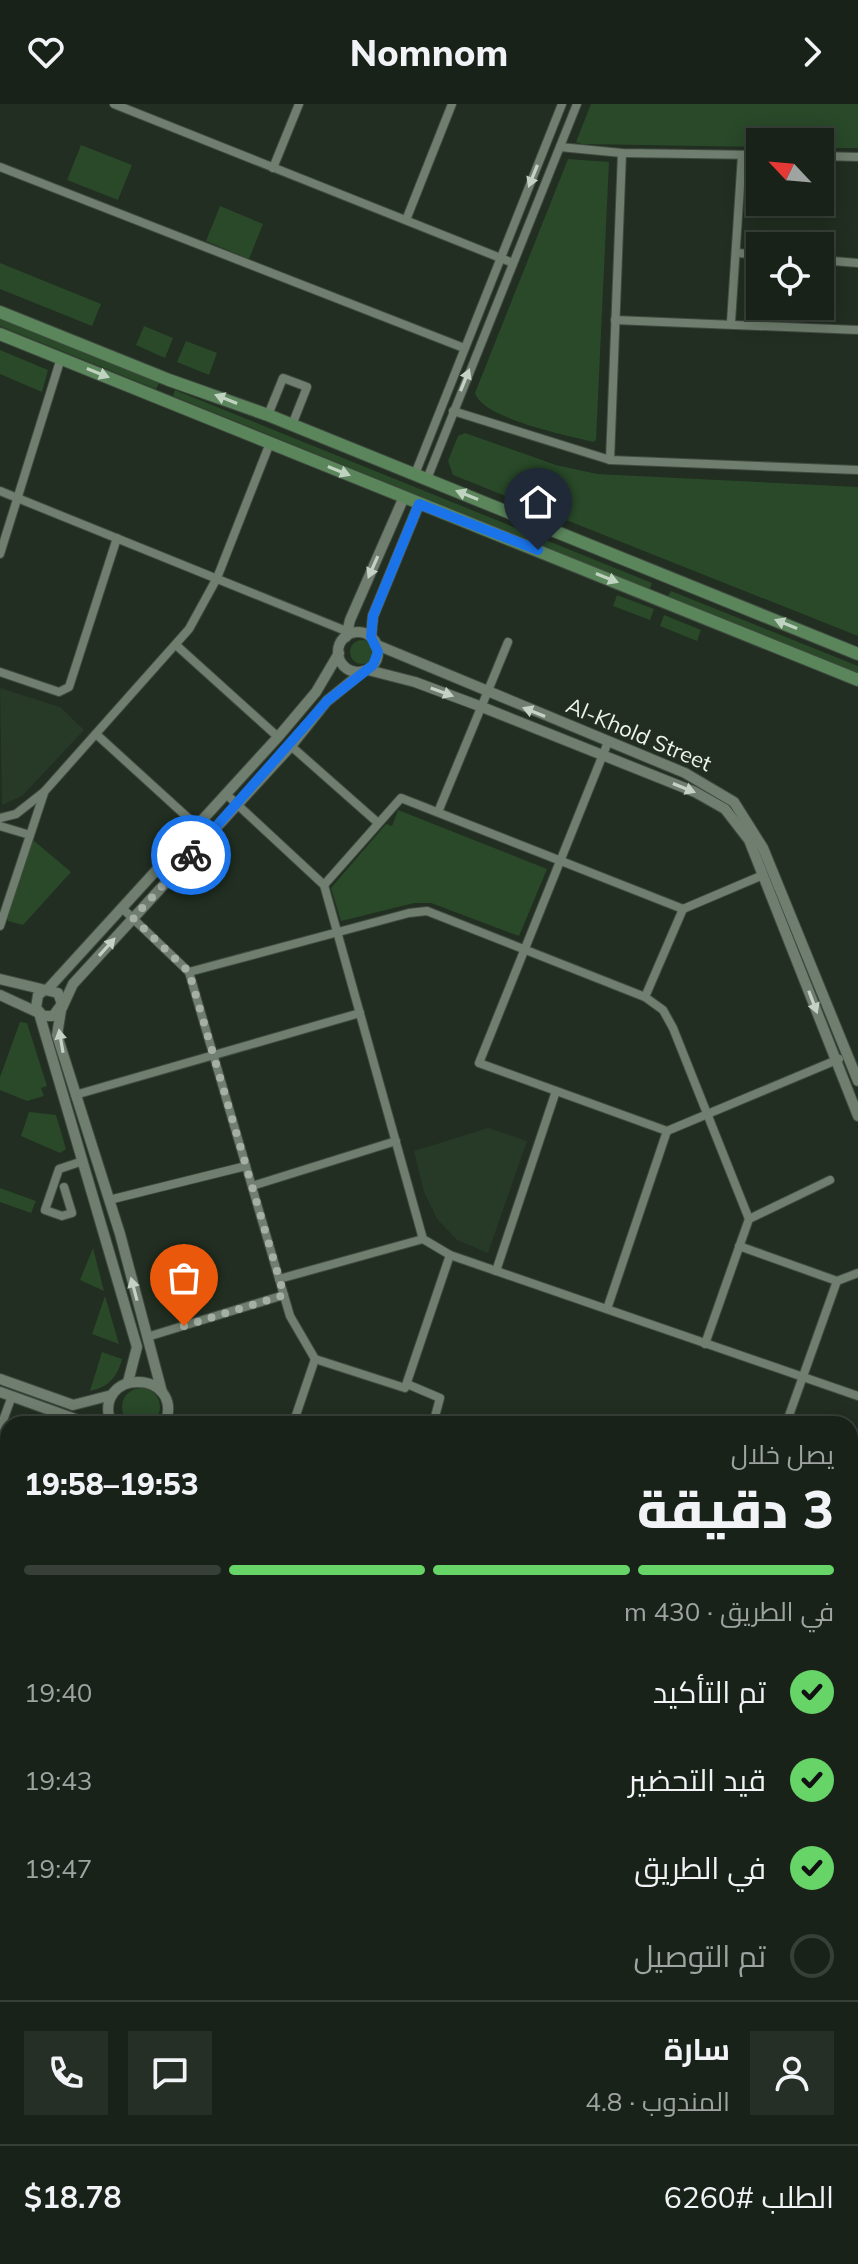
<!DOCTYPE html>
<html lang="ar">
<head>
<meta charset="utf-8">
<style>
  :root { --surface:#192219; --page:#262f26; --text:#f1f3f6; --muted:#9fa4a2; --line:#373f38; --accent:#66d467 }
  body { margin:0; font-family:Mulish,Cairo,sans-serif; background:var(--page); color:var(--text); direction:rtl; height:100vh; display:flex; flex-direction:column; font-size:30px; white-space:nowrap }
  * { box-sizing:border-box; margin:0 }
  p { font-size:26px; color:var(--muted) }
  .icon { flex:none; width:44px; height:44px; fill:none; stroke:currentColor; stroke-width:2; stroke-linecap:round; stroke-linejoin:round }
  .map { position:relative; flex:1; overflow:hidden; direction:ltr }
  .details { position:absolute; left:0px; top:1312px; width:858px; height:848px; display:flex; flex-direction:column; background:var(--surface); border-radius:24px 24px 0 0; box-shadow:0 4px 20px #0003,0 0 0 2px var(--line); direction:rtl }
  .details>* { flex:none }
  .needle { width:52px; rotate:296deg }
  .controls { position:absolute; left:746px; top:24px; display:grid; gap:16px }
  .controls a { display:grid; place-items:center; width:88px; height:88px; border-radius:0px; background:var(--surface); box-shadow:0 4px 20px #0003,0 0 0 2px var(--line); font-size:40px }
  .pin { position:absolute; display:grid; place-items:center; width:68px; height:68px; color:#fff; margin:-82px -34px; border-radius:50% 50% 50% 0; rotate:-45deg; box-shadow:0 0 8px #0007 }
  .pin .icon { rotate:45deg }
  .courier { position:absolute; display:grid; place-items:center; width:80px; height:80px; margin:-40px; border:6px solid #1a73e8; border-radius:50%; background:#fff; color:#222; box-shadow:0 2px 10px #0007 }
  .headline em { font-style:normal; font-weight:800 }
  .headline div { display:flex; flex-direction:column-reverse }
  .headline { display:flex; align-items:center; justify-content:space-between; height:136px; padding:0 24px }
  h1 { font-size:52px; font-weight:800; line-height:60px }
  .bar { display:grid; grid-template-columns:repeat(4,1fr); gap:12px 8px; align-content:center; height:96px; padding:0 24px }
  .bar i { height:10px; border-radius:6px; background:var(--line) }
  .bar .active { background:var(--accent) }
  .bar p { grid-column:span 4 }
  .line { display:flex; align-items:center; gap:20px; padding:0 24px; border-top:2px solid var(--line) }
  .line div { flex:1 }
  .round { display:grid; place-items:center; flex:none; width:84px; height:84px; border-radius:0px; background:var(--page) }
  ol { padding:0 24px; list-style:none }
  li { display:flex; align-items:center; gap:24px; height:88px }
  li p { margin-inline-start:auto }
  li .icon { padding:8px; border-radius:50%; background:var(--accent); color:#111; stroke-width:4 }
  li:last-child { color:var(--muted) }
  li i { width:44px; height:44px; border:4px solid var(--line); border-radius:50% }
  header { display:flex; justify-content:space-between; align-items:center; height:104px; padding:0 24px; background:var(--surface); font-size:36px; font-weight:800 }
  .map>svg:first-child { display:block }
  .built { fill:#273927 }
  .green { fill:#294929 }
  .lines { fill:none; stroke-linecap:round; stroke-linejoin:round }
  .minor-casing { stroke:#404b40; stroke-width:10 }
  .tertiary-casing { stroke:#404b40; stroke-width:12 }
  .secondary-casing { stroke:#404b40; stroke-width:14 }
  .minor { stroke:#6f7e6e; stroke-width:8 }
  .tertiary { stroke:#6f7e6e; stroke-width:10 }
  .secondary { stroke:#5b865c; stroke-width:12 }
  .oneway { fill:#c6d1c6 }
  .oneway2 { fill:#c0d3c0 }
  .done { stroke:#a5afa4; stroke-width:8; stroke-dasharray:0 14.4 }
  .route { stroke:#1a73e8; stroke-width:10 }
  .labels { text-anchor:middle; stroke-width:8; stroke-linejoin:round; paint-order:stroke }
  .street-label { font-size:22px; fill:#ecf4eb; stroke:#212e21 }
</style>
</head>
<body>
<header><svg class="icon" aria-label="forward" viewBox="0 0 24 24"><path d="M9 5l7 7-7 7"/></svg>Nomnom<svg class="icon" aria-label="heart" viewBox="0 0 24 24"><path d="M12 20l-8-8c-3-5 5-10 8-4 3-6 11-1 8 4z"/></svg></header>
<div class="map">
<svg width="858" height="2160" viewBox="0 0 858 2160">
  <rect width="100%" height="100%" fill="#212e21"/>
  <g class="built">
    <polygon points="0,584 60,603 84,626 22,692 2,701"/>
    <polygon points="488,1024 527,1037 488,1149 457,1136 437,1115 424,1088 414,1047"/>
  </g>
  <g class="green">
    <polygon points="591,0 858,0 858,44 820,44 820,38 760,38 760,43 582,40 576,38"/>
    <polygon points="81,41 132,61 118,96 67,76"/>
    <path d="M568 55 609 58 596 336 593 338C566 331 483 315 475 289Z"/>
    <polygon points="220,102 263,120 249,155 206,137"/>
    <polygon points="0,159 101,200 92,222 0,185"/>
    <polygon points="0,215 159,279 156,285 0,222"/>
    <polygon points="144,222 173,234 165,254 136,241"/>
    <polygon points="186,237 217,249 209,271 177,258"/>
    <polygon points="0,246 48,266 42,288 0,270"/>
    <polygon points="175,286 652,479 650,485 173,292"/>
    <polygon points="465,329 556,361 597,370 858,383 858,532 453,371 448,357 458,332"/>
    <polygon points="671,487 858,562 858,569 668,492"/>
    <polygon points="617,491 654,505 650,516 613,502"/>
    <polygon points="664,511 701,526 697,537 660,522"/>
    <circle cx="362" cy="548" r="12"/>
    <polygon points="398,706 547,765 519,832 431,799 414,799 341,817 331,784 386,720 392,722"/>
    <polygon points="33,736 71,768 23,821 8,817 6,812"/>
    <polygon points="20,918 27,919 47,982 41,984 44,992 27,997 0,986 0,973"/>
    <polygon points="29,1008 56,1011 66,1045 60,1049 21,1032"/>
    <polygon points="0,1084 36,1097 31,1109 0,1098"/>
    <polygon points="93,1144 104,1187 80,1176"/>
    <polygon points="105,1192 119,1240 92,1230"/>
    <path d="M102 1248 122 1255C117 1274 108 1283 90 1287Z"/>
    <circle cx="141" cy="1303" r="19"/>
    <polygon points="8,1666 8,1828 0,1825 0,1690"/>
    <polygon points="855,1777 858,1777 858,1862 850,1861"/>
  </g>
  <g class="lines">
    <defs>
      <g id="minor">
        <polyline points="114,0 513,159"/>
        <polyline points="560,43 622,49 760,51"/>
        <polyline points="820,52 858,53"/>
        <polyline points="0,63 464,244"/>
        <polyline points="273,64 299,0"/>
        <polyline points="406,116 452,0"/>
        <polyline points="738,149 760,151"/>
        <polyline points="820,156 858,159"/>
        <polyline points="615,216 858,226"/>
        <polyline points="731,218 742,51"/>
        <polyline points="453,307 610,356 858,366"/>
        <polyline points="268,311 283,274 307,283 292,321"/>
        <polyline points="610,356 622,49"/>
        <polyline points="415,370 562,0"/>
        <polyline points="427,375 577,0"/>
        <polyline points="0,387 351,529"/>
        <polyline points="0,450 61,254"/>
        <polyline points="176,541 278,633"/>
        <polyline points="0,568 59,588 69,583 117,434"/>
        <polyline points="96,630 197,722"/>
        <polyline points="608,638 479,959 667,1027 839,955"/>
        <polyline points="291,642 377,718"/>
        <polyline points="226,690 324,781 423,1135 450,1151 858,1292"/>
        <polyline points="438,708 508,538"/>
        <polyline points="0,714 16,710 44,688 189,525 217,474 270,339"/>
        <polyline points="0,722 30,731"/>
        <polyline points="324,781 401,694 683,805 763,771"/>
        <polyline points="122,804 189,868 290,1212 315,1255 405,1284 450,1151"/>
        <polyline points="0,822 44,689"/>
        <polyline points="189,868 409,809 427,807 645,893 663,906 673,924 749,1115 705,1240"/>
        <polyline points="645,893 683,805"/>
        <polyline points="75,991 360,909"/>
        <polyline points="252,1082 396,1037"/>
        <polyline points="64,1083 72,1109 62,1112 45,1106 59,1065 83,1057"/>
        <polyline points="109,1096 246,1062"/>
        <polyline points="749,1115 830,1076"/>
        <polyline points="739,1142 837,1177 858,1169"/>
        <polyline points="496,1167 556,987"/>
        <polyline points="279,1175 423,1135"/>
        <polyline points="607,1205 667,1027"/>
        <polyline points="147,1233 284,1191"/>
        <polyline points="407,1280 440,1294 433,1320"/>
        <polyline points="293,1320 315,1255"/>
        <polyline points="786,1320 837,1177"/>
        <polyline points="0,1325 12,1292"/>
        <polyline points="850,1424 858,1425"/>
        <polyline points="0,1578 8,1581"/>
        <polyline points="0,1672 8,1649"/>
        <polyline points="850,1784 853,1739"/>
        <polyline points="0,1845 8,1848"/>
        <polyline points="850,1869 858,1870"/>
        <polyline points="850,1991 858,1991"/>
        <polyline points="850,2012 858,2012"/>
        <polyline points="850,2026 858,2026"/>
        <polyline points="0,2059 8,2036"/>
        <polyline points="0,2095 8,2098"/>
        <polyline points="162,2152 185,2160"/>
        <polyline points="495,2152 518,2160"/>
        <polyline points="235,2160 238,2152"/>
        <polyline points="362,2160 365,2152"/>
        <polyline points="733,2160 734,2152"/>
        <polyline points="748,2160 748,2152"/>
      </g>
      <g id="tertiary">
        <circle cx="358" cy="548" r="20"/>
        <polyline points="346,533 350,516 404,393"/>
        <polyline points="371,533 373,512 419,400"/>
        <polyline points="377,541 685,669 734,698 763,744 858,977"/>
        <polyline points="368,566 415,578 482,603 695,688 725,705 749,736 858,1012"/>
        <polyline points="0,875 58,889 62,900 53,912 43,912 36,904 38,891 43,887"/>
        <polyline points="47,886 278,633 316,588 339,549"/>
        <polyline points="0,891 39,909 137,1243 128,1278"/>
        <polyline points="0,1275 73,1301 112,1291"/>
        <polyline points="0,1288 89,1320"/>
        <polyline points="162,1288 120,1130 57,931 61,906 73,880 291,642 327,597 364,567"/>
        <path d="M111 1320C91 1263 186 1265 165 1320"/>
        <polyline points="850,1565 858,1566"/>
        <polyline points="850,1579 858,1580"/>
      </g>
      <g id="secondary">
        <polyline points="0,208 169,276 268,311 858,550"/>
        <polyline points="0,230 858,576"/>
      </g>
    </defs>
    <use href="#minor" class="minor-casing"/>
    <use href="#tertiary" class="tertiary-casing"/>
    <use href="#secondary" class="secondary-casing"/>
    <use href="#minor" class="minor"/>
    <use href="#tertiary" class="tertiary"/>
    <use href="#secondary" class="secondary"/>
  </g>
  <defs><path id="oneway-solid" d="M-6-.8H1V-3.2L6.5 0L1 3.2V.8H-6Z" transform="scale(2)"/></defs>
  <g class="oneway">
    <use href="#oneway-solid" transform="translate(533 72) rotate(112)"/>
    <use href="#oneway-solid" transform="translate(465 276) rotate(-68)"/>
    <use href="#oneway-solid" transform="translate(373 463) rotate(114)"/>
    <use href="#oneway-solid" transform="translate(442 588) rotate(20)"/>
    <use href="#oneway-solid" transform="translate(534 608) rotate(-158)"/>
    <use href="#oneway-solid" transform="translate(684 684) rotate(22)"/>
    <use href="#oneway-solid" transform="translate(107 843) rotate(-48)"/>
    <use href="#oneway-solid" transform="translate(813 898) rotate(69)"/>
    <use href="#oneway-solid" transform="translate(61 937) rotate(-100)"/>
    <use href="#oneway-solid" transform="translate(134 1185) rotate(-105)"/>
  </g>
  <g class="oneway2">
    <use href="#oneway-solid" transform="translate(98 269) rotate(22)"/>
    <use href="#oneway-solid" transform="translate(226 295) rotate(-158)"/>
    <use href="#oneway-solid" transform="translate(339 367) rotate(22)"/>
    <use href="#oneway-solid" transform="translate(467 391) rotate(-158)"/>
    <use href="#oneway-solid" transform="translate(607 474) rotate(22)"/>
    <use href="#oneway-solid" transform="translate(786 520) rotate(-158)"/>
  </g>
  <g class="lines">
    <polyline class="done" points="184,1222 284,1191 189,868 133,814 191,751"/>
    <polyline class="route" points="191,751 327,597 373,561 378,548 371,533 373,512 419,400 538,446"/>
  </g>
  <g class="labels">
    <g class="street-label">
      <text transform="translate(639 630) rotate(23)" y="8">Al-Khold Street</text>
    </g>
  </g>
</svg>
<div class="controls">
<a><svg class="needle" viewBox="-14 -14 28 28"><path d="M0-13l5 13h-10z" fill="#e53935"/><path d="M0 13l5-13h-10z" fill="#9fa4a2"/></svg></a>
<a><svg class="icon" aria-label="locate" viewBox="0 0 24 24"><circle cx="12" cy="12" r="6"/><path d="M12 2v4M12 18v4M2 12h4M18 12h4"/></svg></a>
</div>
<div class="pin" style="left:184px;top:1222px;background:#ea580c"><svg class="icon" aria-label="bag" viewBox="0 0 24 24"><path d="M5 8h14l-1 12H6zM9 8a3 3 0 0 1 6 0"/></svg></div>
<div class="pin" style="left:538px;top:446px;background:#1f2937"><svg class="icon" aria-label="home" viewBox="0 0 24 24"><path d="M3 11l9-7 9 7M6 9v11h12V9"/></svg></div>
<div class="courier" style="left:191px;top:751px"><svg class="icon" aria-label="bike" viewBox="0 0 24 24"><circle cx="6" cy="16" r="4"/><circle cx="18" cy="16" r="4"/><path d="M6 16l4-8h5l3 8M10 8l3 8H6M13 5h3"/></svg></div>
<section class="details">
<div class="headline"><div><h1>3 دقيقة</h1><p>يصل خلال</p></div><em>19:53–19:58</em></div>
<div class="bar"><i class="active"></i><i class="active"></i><i class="active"></i><i></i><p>في الطريق · 430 m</p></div>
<ol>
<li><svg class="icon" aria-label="check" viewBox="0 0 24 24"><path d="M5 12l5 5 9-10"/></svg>تم التأكيد<p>19:40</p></li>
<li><svg class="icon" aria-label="check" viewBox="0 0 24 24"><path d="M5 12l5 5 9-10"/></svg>قيد التحضير<p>19:43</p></li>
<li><svg class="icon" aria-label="check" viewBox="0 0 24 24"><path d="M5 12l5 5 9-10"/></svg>في الطريق<p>19:47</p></li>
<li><i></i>تم التوصيل</li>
</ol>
<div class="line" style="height:144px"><a class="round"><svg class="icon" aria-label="person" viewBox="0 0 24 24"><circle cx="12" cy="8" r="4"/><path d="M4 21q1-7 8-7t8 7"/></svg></a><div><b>سارة</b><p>المندوب · 4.8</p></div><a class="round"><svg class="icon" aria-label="chat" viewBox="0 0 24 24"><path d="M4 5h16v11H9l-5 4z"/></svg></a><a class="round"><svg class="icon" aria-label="phone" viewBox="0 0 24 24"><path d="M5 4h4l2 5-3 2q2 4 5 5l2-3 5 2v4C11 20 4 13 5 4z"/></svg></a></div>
<div class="line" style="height:104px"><div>الطلب #6260</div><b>$18.78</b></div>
</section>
</div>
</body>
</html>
